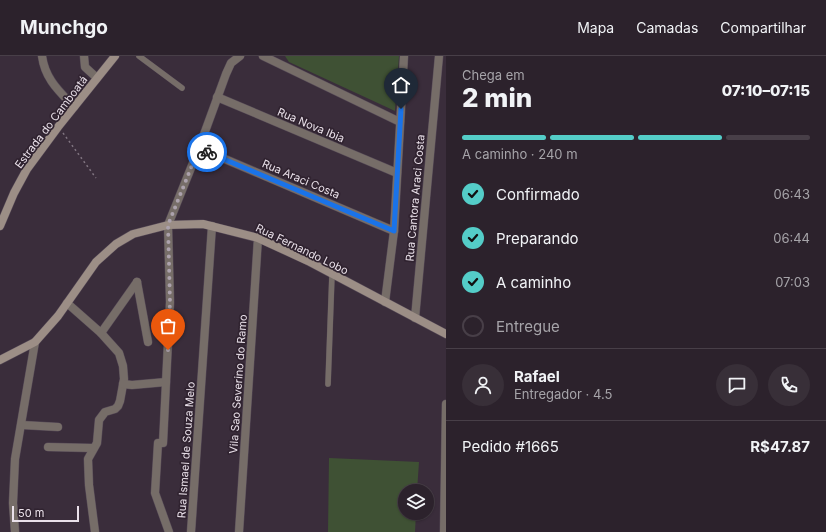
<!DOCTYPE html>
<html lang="pt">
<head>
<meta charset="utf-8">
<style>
  :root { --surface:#2c222c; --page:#382f38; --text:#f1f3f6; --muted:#a6a4a9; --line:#483f48; --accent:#54cdc8 }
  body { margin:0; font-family:Inter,sans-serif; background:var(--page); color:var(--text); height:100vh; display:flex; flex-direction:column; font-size:15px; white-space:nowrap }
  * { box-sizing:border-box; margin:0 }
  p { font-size:13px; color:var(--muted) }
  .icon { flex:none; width:22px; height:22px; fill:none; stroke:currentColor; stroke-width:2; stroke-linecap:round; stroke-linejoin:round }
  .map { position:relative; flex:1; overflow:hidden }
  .panel { display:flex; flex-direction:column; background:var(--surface); width:380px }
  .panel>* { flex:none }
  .controls { position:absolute; left:398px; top:428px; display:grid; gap:8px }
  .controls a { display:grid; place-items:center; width:36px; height:36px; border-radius:50%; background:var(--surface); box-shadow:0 1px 3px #0004,0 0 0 1px var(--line); font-size:20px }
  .scale { position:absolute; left:12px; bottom:10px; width:67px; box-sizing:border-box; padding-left:4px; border:2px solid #eae1ea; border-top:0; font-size:11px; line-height:14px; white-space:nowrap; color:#eae1ea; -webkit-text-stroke:3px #302330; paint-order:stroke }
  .pin { position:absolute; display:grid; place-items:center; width:34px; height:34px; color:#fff; margin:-41px -17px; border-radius:50% 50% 50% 0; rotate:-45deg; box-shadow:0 0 4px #0007 }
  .pin .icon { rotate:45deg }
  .courier { position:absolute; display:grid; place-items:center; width:40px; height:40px; margin:-20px; border:3px solid #1a73e8; border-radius:50%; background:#fff; color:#222; box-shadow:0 1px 5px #0007 }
  .head em { font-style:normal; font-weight:800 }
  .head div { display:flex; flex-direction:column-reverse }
  .head { display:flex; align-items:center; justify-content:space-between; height:68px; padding:0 16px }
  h1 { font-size:26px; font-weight:800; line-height:30px }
  .bar { display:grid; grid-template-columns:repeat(4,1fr); gap:6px 4px; align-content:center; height:48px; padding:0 16px }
  .bar i { height:5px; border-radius:3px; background:var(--line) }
  .bar .selected { background:var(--accent) }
  .bar p { grid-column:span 4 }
  .line { display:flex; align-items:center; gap:10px; padding:0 16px; border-top:1px solid var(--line) }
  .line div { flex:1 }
  .round { display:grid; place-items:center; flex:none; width:42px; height:42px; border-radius:21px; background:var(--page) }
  ol { padding:0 16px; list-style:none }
  li { display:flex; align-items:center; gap:12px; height:44px }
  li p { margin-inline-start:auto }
  li .icon { padding:4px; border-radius:50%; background:var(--accent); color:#111; stroke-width:4 }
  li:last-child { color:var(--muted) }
  li i { width:22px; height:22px; border:2px solid var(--line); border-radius:50% }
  header { display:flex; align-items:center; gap:24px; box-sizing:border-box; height:56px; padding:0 20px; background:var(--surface); border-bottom:1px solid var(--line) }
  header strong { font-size:19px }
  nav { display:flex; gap:22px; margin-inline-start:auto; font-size:14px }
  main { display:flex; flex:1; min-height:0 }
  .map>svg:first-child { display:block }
  .green { fill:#3f5134 }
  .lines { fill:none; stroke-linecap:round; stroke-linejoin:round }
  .lane-casing { stroke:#564a57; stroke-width:6 }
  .street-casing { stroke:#564a57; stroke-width:9 }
  .secondary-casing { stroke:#564a57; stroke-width:9 }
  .path { stroke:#817581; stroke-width:1.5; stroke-dasharray:2 3; stroke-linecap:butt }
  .lane { stroke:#766d68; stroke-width:5.5 }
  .street { stroke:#766d68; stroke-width:8 }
  .secondary { stroke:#9c8e86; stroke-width:8 }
  .done { stroke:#aca2ad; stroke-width:4; stroke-dasharray:0 7.2 }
  .route { stroke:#1a73e8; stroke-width:5 }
  .labels { text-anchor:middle; stroke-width:3.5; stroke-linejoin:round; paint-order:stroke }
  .street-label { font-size:11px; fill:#eae1ea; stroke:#302330 }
</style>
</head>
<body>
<header>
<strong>Munchgo</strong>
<nav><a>Mapa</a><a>Camadas</a><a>Compartilhar</a></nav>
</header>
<main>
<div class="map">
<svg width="446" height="476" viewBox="0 0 446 476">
  <rect width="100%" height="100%" fill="#3a2d3b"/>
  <g class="green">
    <polygon points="285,0 399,0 395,55 289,6"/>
    <polygon points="329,402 419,406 417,435 405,435 405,457 416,457 415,476 328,476"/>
  </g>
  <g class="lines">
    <defs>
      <g id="lane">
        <polyline points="139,0 182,32"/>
        <polyline points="328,328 332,218"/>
      </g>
      <g id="street">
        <path d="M42 0C45 23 59 35 74 51"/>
        <polyline points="84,0 85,11 97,22"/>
        <polyline points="263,0 400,66"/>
        <polyline points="217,41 397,117"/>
        <polyline points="199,92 394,175"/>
        <polyline points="137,226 148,286"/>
        <polyline points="385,246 394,175 404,0"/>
        <polyline points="67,247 101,277 119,297 123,310 124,323 120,345 118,350 115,353 105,356 99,364 97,387 88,403 89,429 95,476"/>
        <polyline points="415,262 439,0"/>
        <polyline points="101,277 137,226"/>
        <polyline points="123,328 132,329 166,326"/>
        <polyline points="22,369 58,371"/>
        <polyline points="48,391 93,392"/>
        <polyline points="15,476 13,447 15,403 35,286"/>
        <polyline points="169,476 155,437 158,387 163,387 170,246 168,169 199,92 226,18 231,7 240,0"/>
        <polyline points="191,476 212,170"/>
        <polyline points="239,476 258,182"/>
        <polyline points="444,476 446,348"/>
      </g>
      <g id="secondary">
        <polyline points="0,170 14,137 27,113 58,71 115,0"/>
        <polyline points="0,304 35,286 58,260 96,206 116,188 133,178 168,169 203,168 258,182 308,205 446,278"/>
      </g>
    </defs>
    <use href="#lane" class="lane-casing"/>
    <use href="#street" class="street-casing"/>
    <use href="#secondary" class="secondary-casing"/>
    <polyline class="path" points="63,77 96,122"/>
    <use href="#lane" class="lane"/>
    <use href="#street" class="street"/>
    <use href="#secondary" class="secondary"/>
  </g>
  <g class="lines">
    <polyline class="done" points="168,294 170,246 168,169 199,92 207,96"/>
    <polyline class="route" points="207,96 394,175 401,53"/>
  </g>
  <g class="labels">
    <g class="street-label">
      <text transform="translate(51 66) rotate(-53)" y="4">Estrada do Camboatá</text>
      <text transform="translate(311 69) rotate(23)" y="4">Rua Nova Ibia</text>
      <text transform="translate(301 123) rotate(23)" y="4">Rua Araci Costa</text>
      <text transform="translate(415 142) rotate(-85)" y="4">Rua Cantora Araci Costa</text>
      <text transform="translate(302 193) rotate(26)" y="4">Rua Fernando Lobo</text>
      <text transform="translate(238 328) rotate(-86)" y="4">Vila Sao Severino do Ramo</text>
      <text transform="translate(186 394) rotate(-86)" y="4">Rua Ismael de Souza Melo</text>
    </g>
  </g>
</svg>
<div class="controls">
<a><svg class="icon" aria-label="layers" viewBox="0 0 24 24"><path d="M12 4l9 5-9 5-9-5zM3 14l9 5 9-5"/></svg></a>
</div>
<div class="scale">50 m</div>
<div class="pin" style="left:168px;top:294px;background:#ea580c"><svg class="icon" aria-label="bag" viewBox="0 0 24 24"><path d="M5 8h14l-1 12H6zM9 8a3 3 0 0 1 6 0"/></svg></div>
<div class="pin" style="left:401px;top:53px;background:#1f2937"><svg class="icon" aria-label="home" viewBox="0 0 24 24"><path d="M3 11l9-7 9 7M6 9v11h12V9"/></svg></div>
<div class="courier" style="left:207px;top:96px"><svg class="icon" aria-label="bike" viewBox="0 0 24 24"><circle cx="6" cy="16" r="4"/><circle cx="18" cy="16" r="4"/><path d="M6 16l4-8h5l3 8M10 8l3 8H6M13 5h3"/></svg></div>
</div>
<section class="panel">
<div class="head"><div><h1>2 min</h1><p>Chega em</p></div><em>07:10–07:15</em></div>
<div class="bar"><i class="selected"></i><i class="selected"></i><i class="selected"></i><i></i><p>A caminho · 240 m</p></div>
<ol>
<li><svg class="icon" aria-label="check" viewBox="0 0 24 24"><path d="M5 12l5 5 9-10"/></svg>Confirmado<p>06:43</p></li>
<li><svg class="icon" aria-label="check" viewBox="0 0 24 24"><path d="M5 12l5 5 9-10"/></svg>Preparando<p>06:44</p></li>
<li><svg class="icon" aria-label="check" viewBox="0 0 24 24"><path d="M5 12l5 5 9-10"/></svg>A caminho<p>07:03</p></li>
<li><i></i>Entregue</li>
</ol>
<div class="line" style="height:72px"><a class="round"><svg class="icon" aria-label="person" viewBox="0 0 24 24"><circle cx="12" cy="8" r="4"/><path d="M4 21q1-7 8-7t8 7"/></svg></a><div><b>Rafael</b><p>Entregador · 4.5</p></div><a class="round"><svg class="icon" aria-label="chat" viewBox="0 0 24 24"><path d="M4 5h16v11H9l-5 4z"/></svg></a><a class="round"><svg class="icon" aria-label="phone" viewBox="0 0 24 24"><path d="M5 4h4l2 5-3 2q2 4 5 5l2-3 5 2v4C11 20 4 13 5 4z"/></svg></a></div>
<div class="line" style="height:52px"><div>Pedido #1665</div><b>R$47.87</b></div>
</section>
</main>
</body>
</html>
